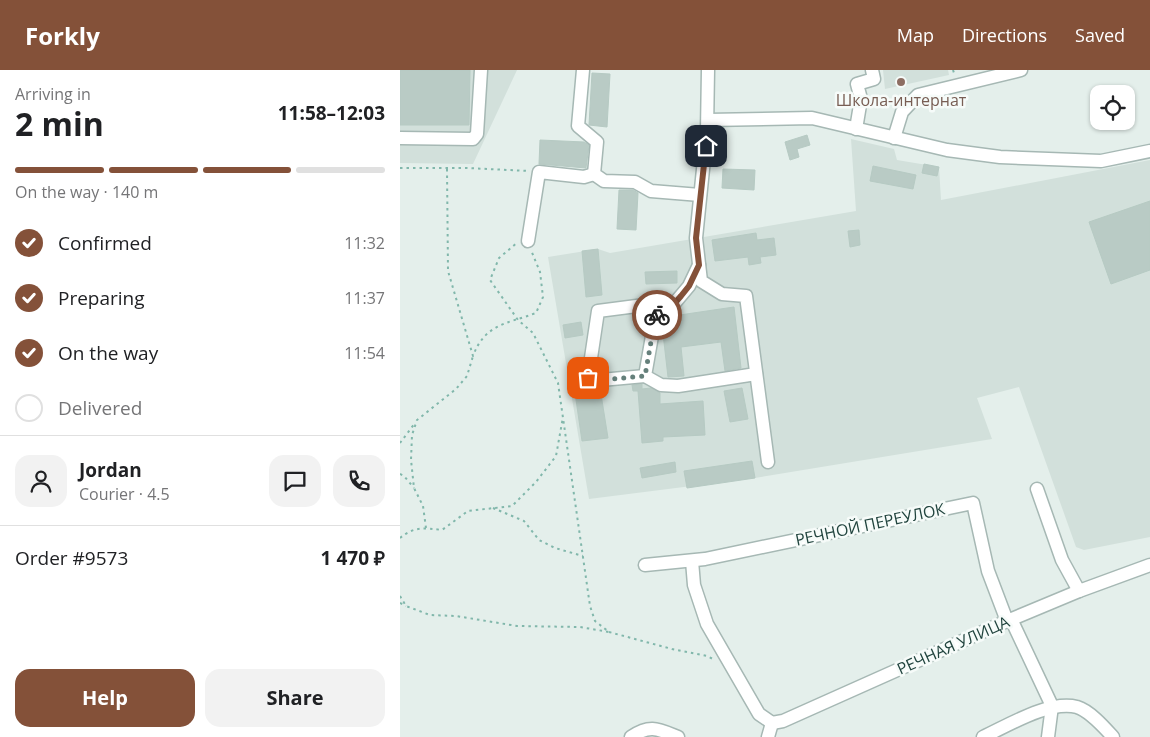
<!DOCTYPE html>
<html lang="en">
<head>
<meta charset="utf-8">
<style>
  :root { --surface:#fff; --page:#f2f2f2; --text:#202124; --muted:#757577; --line:#e0e0e0; --accent:#845139 }
  body { margin:0; font-family:"Open Sans",sans-serif; background:var(--page); color:var(--text); height:100vh; display:flex; flex-direction:column; font-size:19px; white-space:nowrap }
  * { box-sizing:border-box; margin:0 }
  p { font-size:16px; color:var(--muted) }
  .icon { flex:none; width:28px; height:28px; fill:none; stroke:currentColor; stroke-width:2; stroke-linecap:round; stroke-linejoin:round }
  .map { position:relative; flex:1; overflow:hidden }
  .details { display:flex; flex-direction:column; background:var(--surface); width:400px }
  .details>* { flex:none }
  .controls { position:absolute; left:690px; top:15px; display:grid; gap:10px }
  .controls a { display:grid; place-items:center; width:45px; height:45px; border-radius:10px; background:var(--surface); box-shadow:0 1px 4px #0004; font-size:25px }
  .pin { position:absolute; display:grid; place-items:center; width:42px; height:42px; color:#fff; margin:-21px; border-radius:10px; box-shadow:0 2px 8px #0006 }
  .courier { position:absolute; display:grid; place-items:center; width:50px; height:50px; margin:-25px; border:4px solid #845139; border-radius:50%; background:#fff; color:#222; box-shadow:0 1px 6px #0007 }
  .head em { font-style:normal; font-weight:700 }
  .head div { display:flex; flex-direction:column-reverse }
  .head { display:flex; align-items:center; justify-content:space-between; height:85px; padding:0 15px }
  h1 { font-size:32px; font-weight:700; line-height:38px }
  .bar { display:grid; grid-template-columns:repeat(4,1fr); gap:8px 5px; align-content:center; height:60px; padding:0 15px }
  .bar i { height:6px; border-radius:4px; background:var(--line) }
  .bar .active { background:var(--accent) }
  .bar p { grid-column:span 4 }
  .line { display:flex; align-items:center; gap:12px; padding:0 15px; border-top:1px solid var(--line) }
  .line div { flex:1 }
  .round { display:grid; place-items:center; flex:none; width:52px; height:52px; border-radius:15px; background:var(--page) }
  ol { padding:0 15px; list-style:none }
  li { display:flex; align-items:center; gap:15px; height:55px }
  li p { margin-inline-start:auto }
  li .icon { padding:5px; border-radius:50%; background:var(--accent); color:#fff; stroke-width:4 }
  li:last-child { color:var(--muted) }
  li i { width:28px; height:28px; border:2px solid var(--line); border-radius:50% }
  .button { display:flex; gap:10px; margin-top:auto; padding:10px 15px }
  .button a { flex:1; height:58px; border-radius:15px; background:var(--accent); color:#fff; font-size:20px; font-weight:700; line-height:58px; text-align:center }
  .button a+a { background:var(--page); color:var(--text) }
  header { display:flex; align-items:center; gap:30px; box-sizing:border-box; height:70px; padding:0 25px; background:var(--accent); color:#fff }
  header strong { font-size:24px }
  nav { display:flex; gap:28px; margin-inline-start:auto; font-size:18px }
  main { display:flex; flex:1; min-height:0 }
  .map>svg:first-child { display:block }
  .built { fill:#d2e0db }
  .building { fill:#b9cbc5; stroke:#b6cac3 }
  .lines { fill:none; stroke-linecap:round; stroke-linejoin:round }
  .minor-casing { stroke:#a6b8b4; stroke-width:15 }
  .path { stroke:#81b7ab; stroke-width:2; stroke-dasharray:2.5 4; stroke-linecap:butt }
  .minor { stroke:#fff; stroke-width:12 }
  .done { stroke:#65807b; stroke-width:5; stroke-dasharray:0 9 }
  .route { stroke:#845139; stroke-width:6 }
  .education-dot { fill:#8d6e63; stroke:#f6fbf9; stroke-width:2 }
  .labels { text-anchor:middle; stroke-width:5; stroke-linejoin:round; paint-order:stroke }
  .education-label { font-size:16px; fill:#785e54; stroke:#f6fbf9 }
  .street-label { font-size:16px; fill:#21443e; stroke:#f6fbf9 }
</style>
</head>
<body>
<header>
<strong>Forkly</strong>
<nav><a>Map</a><a>Directions</a><a>Saved</a></nav>
</header>
<main>
<section class="details">
<div class="head"><div><h1>2 min</h1><p>Arriving in</p></div><em>11:58–12:03</em></div>
<div class="bar"><i class="active"></i><i class="active"></i><i class="active"></i><i></i><p>On the way · 140 m</p></div>
<ol>
<li><svg class="icon" aria-label="check" viewBox="0 0 24 24"><path d="M5 12l5 5 9-10"/></svg>Confirmed<p>11:32</p></li>
<li><svg class="icon" aria-label="check" viewBox="0 0 24 24"><path d="M5 12l5 5 9-10"/></svg>Preparing<p>11:37</p></li>
<li><svg class="icon" aria-label="check" viewBox="0 0 24 24"><path d="M5 12l5 5 9-10"/></svg>On the way<p>11:54</p></li>
<li><i></i>Delivered</li>
</ol>
<div class="line" style="height:90px"><a class="round"><svg class="icon" aria-label="person" viewBox="0 0 24 24"><circle cx="12" cy="8" r="4"/><path d="M4 21q1-7 8-7t8 7"/></svg></a><div><b>Jordan</b><p>Courier · 4.5</p></div><a class="round"><svg class="icon" aria-label="chat" viewBox="0 0 24 24"><path d="M4 5h16v11H9l-5 4z"/></svg></a><a class="round"><svg class="icon" aria-label="phone" viewBox="0 0 24 24"><path d="M5 4h4l2 5-3 2q2 4 5 5l2-3 5 2v4C11 20 4 13 5 4z"/></svg></a></div>
<div class="line" style="height:65px"><div>Order #9573</div><b>1 470 ₽</b></div>
<div class="button"><a>Help</a><a>Share</a></div>
</section>
<div class="map">
<svg width="750" height="667" viewBox="0 0 750 667">
  <rect width="100%" height="100%" fill="#e4efeb"/>
  <g class="built">
    <polygon points="0,0 117,0 73,94 0,93"/>
    <polygon points="483,0 548,0 549,5 485,19"/>
    <polygon points="451,69 494,79 497,90 539,97 541,130 750,90 750,467 684,480 676,477 619,317 577,328 592,369 355,408 189,429 148,187 198,179 210,183 456,141"/>
  </g>
  <g class="building">
    <polygon points="0,0 70,0 69,55 0,55"/>
    <polygon points="192,3 210,4 207,57 189,55"/>
    <polygon points="407,65 410,75 397,79 399,87 390,90 385,72"/>
    <polygon points="140,70 184,72 189,75 186,98 139,94"/>
    <polygon points="524,94 539,97 537,106 522,103"/>
    <polygon points="473,96 516,105 513,119 470,111"/>
    <polygon points="323,99 355,100 354,120 322,118"/>
    <polygon points="219,120 233,120 238,123 236,160 217,159"/>
    <polygon points="750,131 750,200 711,214 689,152"/>
    <polygon points="459,160 460,175 450,177 448,161"/>
    <polygon points="356,163 357,170 374,168 376,185 360,187 361,193 349,195 348,187 315,191 312,170"/>
    <polygon points="198,179 202,225 186,227 182,181"/>
    <polygon points="277,201 277,213 246,214 245,202"/>
    <polygon points="334,237 341,298 325,301 321,272 281,277 284,306 268,307 262,255 266,247"/>
    <polygon points="181,252 183,265 165,268 163,255"/>
    <polygon points="242,314 242,319 251,318 260,323 260,334 303,331 305,365 263,367 263,371 242,373 238,321 233,321 232,315"/>
    <polygon points="184,315 200,318 208,368 182,371 174,316"/>
    <polygon points="342,318 348,349 330,352 324,321"/>
    <polygon points="352,391 355,408 287,418 284,401"/>
    <polygon points="275,392 276,402 242,408 240,398"/>
  </g>
  <g class="lines">
    <defs>
      <g id="minor">
        <polyline points="183,0 178,56 197,72 194,104 204,111 235,112 251,121 300,125"/>
        <polyline points="308,0 307,60 296,168 301,211 322,224 346,226 368,392"/>
        <polyline points="308,50 412,48 547,80 600,87 701,91 750,81"/>
        <polyline points="456,59 461,29 457,14 474,9 472,0"/>
        <polyline points="0,68 73,69 77,64 81,0"/>
        <polyline points="494,68 502,42 518,25 621,0"/>
        <polyline points="128,171 139,102 184,107 194,104"/>
        <polyline points="299,195 289,216 273,235 260,240 255,249 245,306 261,315 278,316 356,304"/>
        <polyline points="245,306 201,310 188,308 198,241 252,234 260,240"/>
        <polyline points="637,419 662,490 679,521"/>
        <polyline points="292,491 294,515 307,554 359,644 372,653 383,651 607,551 679,521 750,495"/>
        <polyline points="245,495 305,489 573,433 588,501 607,551"/>
        <polyline points="611,549 652,636 648,667"/>
        <path d="M231 667C250 654 258 659 278 667"/>
        <polyline points="368,667 372,653"/>
        <path d="M583 667C609 655 649 630 677 637 690 641 704 657 713 667"/>
      </g>
    </defs>
    <use href="#minor" class="minor-casing"/>
    <g class="path">
      <polyline points="553,0 555,6"/>
      <polyline points="0,98 67,98 129,101"/>
      <path d="M47 99 48 201 73 286C85 254 106 254 136 243L143 227 140 202 131 180"/>
      <polyline points="0,373 15,353"/>
      <polyline points="0,404 4,406 14,418"/>
      <polyline points="93,438 124,451 139,470 155,478 183,486"/>
      <polyline points="26,458 23,436 14,418 11,390 12,365 17,350 56,319 67,306 73,286"/>
      <path d="M0 468C14 456 25 458 42 460L68 441 112 436 136 412 156 386 163 347"/>
      <polyline points="0,526 6,536 30,545 56,546 117,556 180,557 209,562 195,551 190,536 158,313 133,263 118,250 90,210 99,188 118,172"/>
      <polyline points="0,533 6,536"/>
      <polyline points="209,562 272,579 307,586 315,590"/>
    </g>
    <use href="#minor" class="minor"/>
  </g>
  <g class="lines">
    <polyline class="done" points="188,308 201,310 245,306 255,249 257,245"/>
    <polyline class="route" points="257,245 260,240 273,235 281,226 289,216 299,195 296,168 306,76"/>
  </g>
  <circle class="education-dot" cx="501" cy="12" r="5"/>
  <g class="labels">
    <g class="education-label">
      <text x="501" y="36">Школа-интернат</text>
    </g>
    <g class="street-label">
      <text transform="translate(470 454) rotate(-12)" y="6">РЕЧНОЙ ПЕРЕУЛОК</text>
      <text transform="translate(553 575) rotate(-24)" y="6">РЕЧНАЯ УЛИЦА</text>
    </g>
  </g>
</svg>
<div class="controls">
<a><svg class="icon" aria-label="locate" viewBox="0 0 24 24"><circle cx="12" cy="12" r="6"/><path d="M12 2v4M12 18v4M2 12h4M18 12h4"/></svg></a>
</div>
<div class="pin" style="left:188px;top:308px;background:#ea580c"><svg class="icon" aria-label="bag" viewBox="0 0 24 24"><path d="M5 8h14l-1 12H6zM9 8a3 3 0 0 1 6 0"/></svg></div>
<div class="pin" style="left:306px;top:76px;background:#1f2937"><svg class="icon" aria-label="home" viewBox="0 0 24 24"><path d="M3 11l9-7 9 7M6 9v11h12V9"/></svg></div>
<div class="courier" style="left:257px;top:245px"><svg class="icon" aria-label="bike" viewBox="0 0 24 24"><circle cx="6" cy="16" r="4"/><circle cx="18" cy="16" r="4"/><path d="M6 16l4-8h5l3 8M10 8l3 8H6M13 5h3"/></svg></div>
</div>
</main>
</body>
</html>
